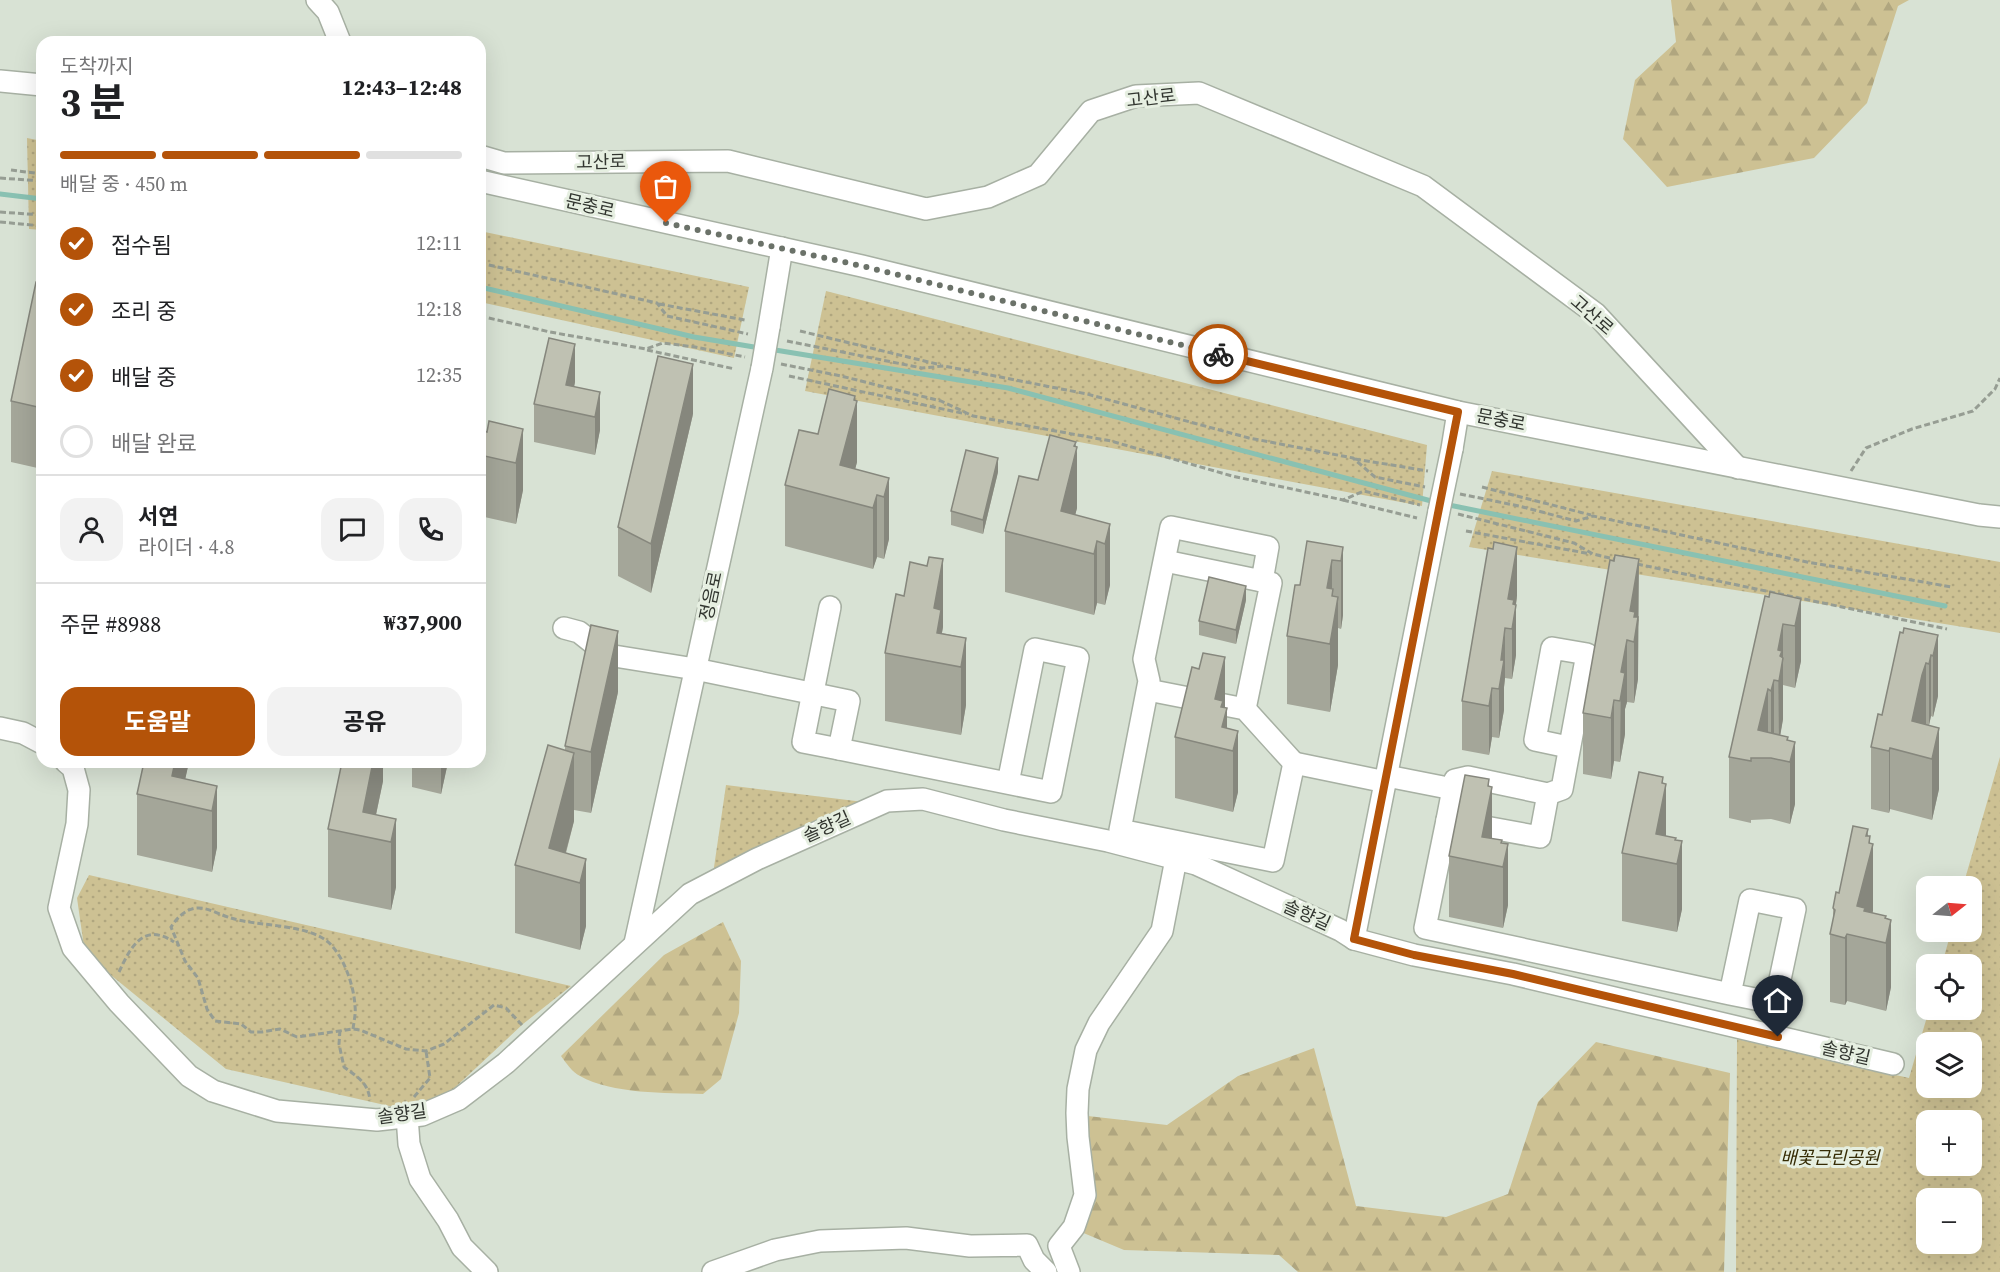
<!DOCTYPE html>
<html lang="ko">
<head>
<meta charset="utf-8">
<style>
  :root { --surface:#fff; --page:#f2f2f2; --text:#202124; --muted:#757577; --line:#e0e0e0; --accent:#b45309 }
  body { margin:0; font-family:"Source Serif 4","Noto Sans KR",serif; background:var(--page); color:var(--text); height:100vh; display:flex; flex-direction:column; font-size:22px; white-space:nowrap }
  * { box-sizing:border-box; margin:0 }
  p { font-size:20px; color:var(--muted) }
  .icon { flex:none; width:33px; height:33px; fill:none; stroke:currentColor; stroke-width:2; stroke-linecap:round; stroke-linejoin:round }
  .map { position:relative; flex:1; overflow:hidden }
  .side { position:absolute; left:36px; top:36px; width:450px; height:732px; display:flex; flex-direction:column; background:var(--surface); border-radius:18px; box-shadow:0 6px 24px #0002 }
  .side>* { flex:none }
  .needle { width:39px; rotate:73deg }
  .buttons { position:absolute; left:1916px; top:876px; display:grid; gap:12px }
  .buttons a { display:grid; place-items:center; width:66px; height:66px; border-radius:12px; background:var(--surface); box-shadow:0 6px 24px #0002; font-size:30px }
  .pin { position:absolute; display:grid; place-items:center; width:51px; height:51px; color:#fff; margin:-62px -26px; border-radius:50% 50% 50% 0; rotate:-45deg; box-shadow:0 0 6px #0007 }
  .pin .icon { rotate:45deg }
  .courier { position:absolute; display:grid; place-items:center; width:60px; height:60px; margin:-30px; border:4px solid #b45309; border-radius:50%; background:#fff; color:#222; box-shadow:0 2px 8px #0007 }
  .summary em { font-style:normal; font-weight:700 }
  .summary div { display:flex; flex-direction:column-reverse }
  .summary { display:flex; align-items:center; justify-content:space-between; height:102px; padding:0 24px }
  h1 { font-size:39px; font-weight:700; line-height:45px }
  .bar { display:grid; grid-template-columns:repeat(4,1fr); gap:9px 6px; align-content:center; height:72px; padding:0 24px }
  .bar i { height:8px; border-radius:4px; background:var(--line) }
  .bar .current { background:var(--accent) }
  .bar p { grid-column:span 4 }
  .line { display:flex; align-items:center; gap:15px; padding:0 24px; border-top:2px solid var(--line) }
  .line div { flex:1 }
  .round { display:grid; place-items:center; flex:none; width:63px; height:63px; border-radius:18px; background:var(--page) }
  ol { padding:0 24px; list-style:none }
  li { display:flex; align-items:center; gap:18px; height:66px }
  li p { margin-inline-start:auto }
  li .icon { padding:6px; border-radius:50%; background:var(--accent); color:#fff; stroke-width:4 }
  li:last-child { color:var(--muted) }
  li i { width:33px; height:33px; border:3px solid var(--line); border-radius:50% }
  .button { display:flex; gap:12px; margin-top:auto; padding:12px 24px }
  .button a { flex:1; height:69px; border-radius:18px; background:var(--accent); color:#fff; font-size:24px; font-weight:700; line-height:69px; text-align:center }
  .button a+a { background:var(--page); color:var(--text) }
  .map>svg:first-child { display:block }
  .forest { fill:url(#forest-firs) }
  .park { fill:url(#park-dots); fill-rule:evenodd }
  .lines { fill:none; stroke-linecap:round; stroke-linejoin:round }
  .stream { stroke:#89c1b2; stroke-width:5 }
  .minor-casing { stroke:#a7b0a3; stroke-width:24 }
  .path { stroke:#969d93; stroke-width:3; stroke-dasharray:6 3; stroke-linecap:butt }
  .minor { stroke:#fff; stroke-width:21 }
  .minor-bridge-casing { stroke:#a7b0a3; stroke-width:24; stroke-linecap:butt }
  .minor-bridge { stroke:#fff; stroke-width:21 }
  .wall { fill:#a4a699 }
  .shaded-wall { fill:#86877d }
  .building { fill:#bfc1b2; stroke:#86877d; stroke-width:1.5 }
  .done { stroke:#6b7269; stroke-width:6; stroke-dasharray:0 10.8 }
  .route { stroke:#b45309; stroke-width:8 }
  .labels { text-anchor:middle; stroke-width:6; stroke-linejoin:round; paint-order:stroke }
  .street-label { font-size:18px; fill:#31352f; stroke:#e6efe1 }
  .park-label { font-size:18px; font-style:italic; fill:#352b04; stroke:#e6efe1 }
</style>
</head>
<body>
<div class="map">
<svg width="2000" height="1272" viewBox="0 0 2000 1272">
  <defs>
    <pattern id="forest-firs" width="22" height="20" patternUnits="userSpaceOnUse" patternTransform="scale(1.5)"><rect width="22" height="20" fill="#cdc193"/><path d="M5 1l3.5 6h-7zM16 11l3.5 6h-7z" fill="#b0a67f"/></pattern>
    <pattern id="park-dots" width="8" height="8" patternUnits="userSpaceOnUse" patternTransform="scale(1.5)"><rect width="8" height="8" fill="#cdc193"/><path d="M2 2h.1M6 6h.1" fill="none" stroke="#b0a67f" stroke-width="1.8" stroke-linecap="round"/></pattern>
  </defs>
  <rect width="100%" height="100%" fill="#d8e2d4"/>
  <g class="forest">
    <polygon points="1671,0 1909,0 1898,6 1867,103 1814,158 1667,187 1623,139 1635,80 1676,42"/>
    <path d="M723 922 741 961 739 1013 721 1079 703 1094C666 1093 612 1094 580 1076 573 1073 566 1063 561 1056L664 955Z"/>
    <polygon points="1596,1042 1730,1073 1724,1272 1298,1272 1279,1255 1124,1250 1074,1229 1079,1115 1167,1125 1238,1076 1314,1048 1356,1206 1446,1217 1508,1194 1538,1102"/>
  </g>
  <g class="park">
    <polygon points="27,138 42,141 42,230 29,229"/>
    <polygon points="480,231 749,287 734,358 480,302"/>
    <polygon points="826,291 1427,445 1422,506 805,391"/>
    <polygon points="1492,471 2000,562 2000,633 1469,547"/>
    <path d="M2000 757V1272H1736L1737 1039 1909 1078 1929 1010H1971V964H1942L1951 932H1971V886H1963ZM1926 1042H1971V1088H1926ZM1926 1120H1971V1166H1926ZM1926 1198H1971V1244H1926Z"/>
    <polygon points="726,785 872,803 795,830 713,874"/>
    <polygon points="89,875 527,976 571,986 523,1024 447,1095 398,1108 226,1069 85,954 77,898"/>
  </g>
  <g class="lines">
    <g class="stream">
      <polyline points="0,194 42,199"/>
      <polyline points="480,287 694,337 760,348"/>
      <polyline points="769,349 1008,388 1435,502"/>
      <polyline points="1444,504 1945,606"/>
    </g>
    <defs>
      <g id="minor">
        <polyline points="317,0 328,12 340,42"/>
        <polyline points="0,81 42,85"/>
        <polyline points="480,156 504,163 728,161 926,209 988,197 1038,175 1091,111 1136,96 1199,93 1423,186 1596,314 1738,468"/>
        <polyline points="480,181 862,266 1458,412 1979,515 2000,517"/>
        <polyline points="769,327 782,248"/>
        <polyline points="1452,449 1458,412"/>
        <polyline points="1165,561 1262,581 1268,547 1171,527 1144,659 1149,681 1120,830 1273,861 1294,763 1386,782"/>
        <polyline points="830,607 803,742 839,749"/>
        <polyline points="564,628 579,632 608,655 695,669 849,701 839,749 1051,792 1078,658 1035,649 1008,783"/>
        <polyline points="1148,690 1245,709 1294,763"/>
        <polyline points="1245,709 1271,583 1262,581"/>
        <polyline points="0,728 23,733 42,743"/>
        <polyline points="66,762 73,768 79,790 77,824 59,908 73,948 119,1003 189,1076 213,1091 277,1111 377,1120 422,1115 459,1099 506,1063 690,894 757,859 887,801 923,799 1004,820 1108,841 1196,864 1340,930 1354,939 1414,955 1513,974 1893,1064"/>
        <polyline points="1387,776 1453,789 1455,780 1468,777 1548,794 1562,789 1587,654 1552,648 1535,740 1568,747"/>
        <polyline points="1453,789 1447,820 1540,837 1548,794"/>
        <polyline points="1447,820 1425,928 1730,994 1775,1003 1795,909 1750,900 1730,994"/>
        <polyline points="1354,939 1439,511"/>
        <polyline points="635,943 762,368"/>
        <polyline points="407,1116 409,1144 420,1179 448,1220 462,1247 487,1272"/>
        <polyline points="713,1272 775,1250 820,1241 906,1238 970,1246 1027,1245 1034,1260 1046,1272"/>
        <polyline points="1069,1272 1059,1246 1074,1227 1085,1195 1078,1137 1077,1113 1078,1089 1086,1050 1099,1023 1162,931 1176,859"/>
      </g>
    </defs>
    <use href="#minor" class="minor-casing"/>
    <g class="path">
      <polyline points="11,170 42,174"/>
      <polyline points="0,178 42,181"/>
      <polyline points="0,212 42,215"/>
      <polyline points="0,222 42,226"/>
      <polyline points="480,263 657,303 667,316 748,334"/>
      <polyline points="659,304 745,320"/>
      <polyline points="480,316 550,332 646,349 663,343 695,347 745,357"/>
      <polyline points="800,331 941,365"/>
      <polyline points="787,341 922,368 944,366 1087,394 1249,438 1353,458 1375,477 1425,487"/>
      <polyline points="647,350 735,369"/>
      <polyline points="781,364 841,376 941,401 973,416 1111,441 1232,476 1343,500 1364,491 1420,505"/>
      <polyline points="789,376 966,414"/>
      <polyline points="1355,459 1428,471"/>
      <polyline points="1851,471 1866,448 1912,429 1973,411 1995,389 2000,378"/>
      <polyline points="1482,487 1591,515"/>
      <polyline points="1460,494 1519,506 1576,521 1593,516 1807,562 1952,587"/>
      <polyline points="1343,500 1417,518"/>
      <polyline points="1458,514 1574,543 1593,554 1618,560"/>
      <polyline points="1466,531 1591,554"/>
      <polyline points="1637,564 1947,629"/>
      <path d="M119 972C131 946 144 922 174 942"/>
      <path d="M353 1029C354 1021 356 1013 355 1006 354 987 345 960 332 946 313 923 258 927 231 918 220 915 208 907 196 908 184 910 177 918 171 927L185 961 198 978 207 1009 215 1021 241 1024 251 1032H262L280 1029 297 1037 353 1029 360 1030 406 1049 426 1051 444 1044 494 1005 506 1008 522 1025"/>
      <path d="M340 1030 339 1044 344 1067C357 1077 368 1082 370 1100"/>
      <polyline points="414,1097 430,1078 426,1051"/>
    </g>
    <use href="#minor" class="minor"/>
    <defs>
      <g id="minor-bridge">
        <polyline points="762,368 769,327"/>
        <polyline points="1439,511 1452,449"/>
      </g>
    </defs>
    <use href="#minor-bridge" class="minor-bridge-casing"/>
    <use href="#minor-bridge" class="minor-bridge"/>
  </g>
  <g class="wall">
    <polygon points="42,283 42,469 11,462 11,401"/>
    <polygon points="575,382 574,387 600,392 600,430 595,455 534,442 534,404"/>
    <polygon points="855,401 857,462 855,469 889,478 889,539 884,559 877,557 873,569 785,546 785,485 818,434"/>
    <polygon points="693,414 651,593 618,576 618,527"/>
    <polygon points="523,429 523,490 516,524 480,516 480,430 487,432"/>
    <polygon points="1076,447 1077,508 1075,515 1110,524 1110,585 1105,605 1097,603 1094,615 1005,592 1005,531"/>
    <polygon points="998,472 983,534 951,525 951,511"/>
    <polygon points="1343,547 1343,615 1341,629 1338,628 1338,665 1330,712 1287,704 1287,636 1300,585"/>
    <polygon points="1614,561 1639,620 1638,627 1638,679 1634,703 1627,702 1625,709 1625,734 1620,762 1614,761 1611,779 1583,774 1583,713"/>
    <polygon points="1517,596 1516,605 1516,655 1512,679 1505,678 1504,687 1504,710 1499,738 1492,737 1489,755 1462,750 1462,701"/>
    <polygon points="1769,597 1801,599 1801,661 1795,688 1783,685 1783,719 1780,735 1788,740 1795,804 1790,824 1771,819 1751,820 1751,823 1729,818 1729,757"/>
    <polygon points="1246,600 1236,644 1199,635 1199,621"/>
    <polygon points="943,627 942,633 966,638 966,705 961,735 885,721 885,653"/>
    <polygon points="1938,635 1938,696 1933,717 1931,716 1929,725 1926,725 1939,789 1932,820 1890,809 1889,813 1871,809 1871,747 1882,715"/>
    <polygon points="618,692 591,813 574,810 574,821 566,853 586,859 586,926 580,950 515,933 515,865 565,750 565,746"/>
    <polygon points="1225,708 1227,728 1238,731 1238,792 1233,812 1175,798 1175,737"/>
    <polygon points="144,762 189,762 185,779 217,786 217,847 212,872 137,855 137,794"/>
    <polygon points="383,762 383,781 376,815 396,819 396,887 391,910 328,897 328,829"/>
    <polygon points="412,762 448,762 441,794 412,787"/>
    <polygon points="1663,783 1666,836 1676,840 1682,909 1677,932 1622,921 1622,853"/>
    <polygon points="1489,786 1492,838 1502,843 1508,905 1503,928 1449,917 1449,856"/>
    <polygon points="1868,836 1870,843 1872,913 1886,918 1891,987 1886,1011 1847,1001 1845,1005 1830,1002 1830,934 1833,919 1833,908"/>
  </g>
  <g class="shaded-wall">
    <polygon points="575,344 575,382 569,411 566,385"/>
    <polygon points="693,364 693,414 651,593 651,544"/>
    <polygon points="600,392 600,430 595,455 595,417"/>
    <polygon points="855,396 855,408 857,401 857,462 847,501 840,465"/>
    <polygon points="523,429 523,490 516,524 516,463"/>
    <polygon points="1076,442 1076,453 1077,447 1077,508 1067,547 1061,511"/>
    <polygon points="998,458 998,472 983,534 983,520"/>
    <polygon points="889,478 889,539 884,559 884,497"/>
    <polygon points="877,495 877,557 873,569 873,508"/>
    <polygon points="1110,524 1110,585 1105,605 1105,544"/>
    <polygon points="1097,541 1097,603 1094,615 1094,554"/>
    <polygon points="1343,547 1343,615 1341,629 1341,561"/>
    <polygon points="1517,547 1517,596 1514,617 1516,605 1516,655 1512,679 1512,629 1508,599"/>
    <polygon points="943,559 943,627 941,637 941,663 934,608"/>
    <polygon points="1639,559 1638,679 1634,703 1634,642 1630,611"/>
    <polygon points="1332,560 1332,627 1327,588"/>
    <polygon points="1246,586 1246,600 1236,644 1236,630"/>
    <polygon points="1333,589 1333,624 1338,597 1338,665 1330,712 1330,644 1332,596"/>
    <polygon points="1801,599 1801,661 1795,688 1795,626"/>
    <polygon points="1783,624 1783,719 1779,743 1778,650"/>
    <polygon points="1505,628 1505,678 1504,687 1504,710 1499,738 1499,689 1501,660"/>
    <polygon points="618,631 618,692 591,813 591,752"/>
    <polygon points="1938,635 1938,696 1933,717 1933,656"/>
    <polygon points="966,638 966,705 961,735 961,667"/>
    <polygon points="1627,640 1627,702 1625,709 1625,734 1620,762 1621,672"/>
    <polygon points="1931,655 1931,716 1929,725 1929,664"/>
    <polygon points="1225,657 1225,715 1227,708 1227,750 1215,699"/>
    <polygon points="1926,663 1926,724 1922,736 1912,721 1922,675"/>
    <polygon points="1774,680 1774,742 1771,752 1771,691"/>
    <polygon points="1492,688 1492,737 1489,755 1489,706"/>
    <polygon points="1768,689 1768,750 1758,730"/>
    <polygon points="1614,700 1614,761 1611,779 1611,718"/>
    <polygon points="1939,728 1939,789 1932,820 1932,759"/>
    <polygon points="1238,731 1238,792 1233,812 1233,751"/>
    <polygon points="1795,742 1795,804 1790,824 1790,762"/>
    <polygon points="1890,748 1890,809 1889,813 1889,751"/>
    <polygon points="574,753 574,821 559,877 549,848"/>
    <polygon points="175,762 189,762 180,803 172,776"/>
    <polygon points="373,762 383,762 383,781 371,838 363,812"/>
    <polygon points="441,762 448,762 441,794"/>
    <polygon points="1663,777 1663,795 1666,784 1666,851 1656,834"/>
    <polygon points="1489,779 1489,798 1492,787 1492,848 1482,837"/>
    <polygon points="217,786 217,847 212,872 212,811"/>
    <polygon points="396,819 396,887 391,910 391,842"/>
    <polygon points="1868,829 1868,864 1870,836 1870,855 1873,844 1873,911 1866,938 1857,906"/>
    <polygon points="1682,841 1682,909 1677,932 1677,864"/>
    <polygon points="1508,844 1508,905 1503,928 1503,867"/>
    <polygon points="586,859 586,926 580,950 580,883"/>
    <polygon points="1891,920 1891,987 1886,1011 1886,943"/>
    <polygon points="1847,934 1847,1001 1845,1005 1845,938"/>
  </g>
  <g class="building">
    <polygon points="36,282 42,283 42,408 11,401"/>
    <polygon points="549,338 575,344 566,385 600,392 595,417 534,404"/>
    <polygon points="658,356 693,364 651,544 618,527"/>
    <polygon points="829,389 855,396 854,400 857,401 840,465 889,478 884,497 877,495 873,508 785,485 799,430 818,434"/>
    <polygon points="489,421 523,429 516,463 480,455 480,430 487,432"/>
    <polygon points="1050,435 1076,442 1074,446 1077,447 1061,511 1110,524 1105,544 1097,541 1094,554 1005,531 1019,476 1038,480"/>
    <polygon points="966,450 998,458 983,520 951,511"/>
    <polygon points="1307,541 1343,547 1341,561 1332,560 1327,588 1333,589 1332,596 1338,597 1330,644 1287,636 1295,585 1300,585"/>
    <polygon points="1494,542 1517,547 1508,599 1514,600 1513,604 1516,605 1512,629 1505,628 1501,660 1504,660 1499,689 1492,688 1489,706 1462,701 1488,548 1493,549"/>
    <polygon points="1615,555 1639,559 1630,611 1635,612 1634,617 1638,617 1634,642 1627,640 1621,672 1625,673 1620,701 1614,700 1611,718 1583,713 1610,560 1614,561"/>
    <polygon points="929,557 943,559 934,608 941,610 937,633 966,638 961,667 885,653 896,594 904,596 910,562 927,566"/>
    <polygon points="1209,577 1246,586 1236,630 1199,621"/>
    <polygon points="1770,592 1801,599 1795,626 1783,624 1778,650 1782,651 1780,656 1783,658 1779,681 1774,680 1771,691 1768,689 1758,730 1788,737 1787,740 1795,742 1790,762 1771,758 1751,758 1751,761 1729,757 1765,596 1769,597"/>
    <polygon points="591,625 618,631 591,752 565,746"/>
    <polygon points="1904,628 1938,635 1933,656 1931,655 1929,664 1926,663 1922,675 1912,721 1939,728 1932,759 1890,748 1889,751 1871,747 1878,714 1882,715 1900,632 1903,633"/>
    <polygon points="1203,653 1225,657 1215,699 1223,701 1221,707 1227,708 1222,727 1238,731 1233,751 1175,737 1192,667 1199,669"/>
    <polygon points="548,745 574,753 549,848 586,859 580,883 515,865"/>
    <polygon points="144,762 175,762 172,776 217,786 212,811 137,794"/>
    <polygon points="342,762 373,762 363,812 396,819 391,842 328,829"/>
    <polygon points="1639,772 1663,777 1662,783 1666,784 1656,834 1676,838 1675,840 1682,841 1677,864 1622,853"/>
    <polygon points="1465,775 1489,779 1488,786 1492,787 1482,837 1502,840 1501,843 1508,844 1503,867 1449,856"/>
    <polygon points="1853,826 1868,829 1866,836 1870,836 1869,843 1873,844 1857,906 1865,908 1864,911 1886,916 1885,918 1891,920 1886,943 1847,934 1845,938 1830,934 1835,910 1833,908 1836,892 1839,893"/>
  </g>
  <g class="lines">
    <polyline class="done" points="666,223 862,266 1218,354"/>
    <polyline class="route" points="1218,354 1458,412 1354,939 1414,955 1513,974 1778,1037"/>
  </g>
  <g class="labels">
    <g class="street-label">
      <text transform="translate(1151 98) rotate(-7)" y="6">고산로</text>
      <text transform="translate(601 162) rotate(-1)" y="6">고산로</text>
      <text transform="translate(590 206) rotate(13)" y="6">문충로</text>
      <text transform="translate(1592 315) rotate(41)" y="6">고산로</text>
      <text transform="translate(1501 420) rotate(11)" y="6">문충로</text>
      <text transform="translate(711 596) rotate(-78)" y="6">정음로</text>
      <text transform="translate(827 827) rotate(-24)" y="6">솔향길</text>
      <text transform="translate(1307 915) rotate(24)" y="6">솔향길</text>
      <text transform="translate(1846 1053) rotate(13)" y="6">솔향길</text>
      <text transform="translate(402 1114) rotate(-8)" y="6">솔향길</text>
    </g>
    <g class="park-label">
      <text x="1830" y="1164">배꽃근린공원</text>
    </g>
  </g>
</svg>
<div class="buttons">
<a><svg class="needle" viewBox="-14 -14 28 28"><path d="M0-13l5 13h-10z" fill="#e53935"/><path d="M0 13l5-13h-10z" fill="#757577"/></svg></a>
<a><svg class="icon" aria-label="locate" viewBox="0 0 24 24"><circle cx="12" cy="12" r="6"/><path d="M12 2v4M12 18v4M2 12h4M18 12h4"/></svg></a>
<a><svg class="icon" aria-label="layers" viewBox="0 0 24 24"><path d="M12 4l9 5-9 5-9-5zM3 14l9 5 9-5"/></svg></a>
<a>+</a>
<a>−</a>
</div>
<div class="pin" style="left:666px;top:223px;background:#ea580c"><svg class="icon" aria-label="bag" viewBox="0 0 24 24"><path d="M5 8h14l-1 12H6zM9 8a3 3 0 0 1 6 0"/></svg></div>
<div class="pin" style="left:1778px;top:1037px;background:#1f2937"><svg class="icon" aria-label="home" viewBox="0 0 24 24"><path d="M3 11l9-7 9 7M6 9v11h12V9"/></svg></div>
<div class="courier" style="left:1218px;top:354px"><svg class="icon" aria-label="bike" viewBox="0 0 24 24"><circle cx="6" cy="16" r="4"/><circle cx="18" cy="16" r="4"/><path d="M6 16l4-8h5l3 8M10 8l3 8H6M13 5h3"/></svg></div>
<section class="side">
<div class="summary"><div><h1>3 분</h1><p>도착까지</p></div><em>12:43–12:48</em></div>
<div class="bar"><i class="current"></i><i class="current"></i><i class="current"></i><i></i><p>배달 중 · 450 m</p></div>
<ol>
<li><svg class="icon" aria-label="check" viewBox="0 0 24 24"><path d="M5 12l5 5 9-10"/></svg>접수됨<p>12:11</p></li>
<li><svg class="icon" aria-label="check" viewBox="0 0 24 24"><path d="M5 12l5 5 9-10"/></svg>조리 중<p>12:18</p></li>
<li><svg class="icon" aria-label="check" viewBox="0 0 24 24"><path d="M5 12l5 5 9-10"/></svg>배달 중<p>12:35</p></li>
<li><i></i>배달 완료</li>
</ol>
<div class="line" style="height:108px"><a class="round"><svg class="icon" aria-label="person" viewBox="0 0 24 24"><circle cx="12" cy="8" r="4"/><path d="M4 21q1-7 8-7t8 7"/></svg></a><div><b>서연</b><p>라이더 · 4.8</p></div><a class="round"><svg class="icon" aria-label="chat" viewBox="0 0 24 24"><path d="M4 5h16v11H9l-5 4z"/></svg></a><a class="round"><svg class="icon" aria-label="phone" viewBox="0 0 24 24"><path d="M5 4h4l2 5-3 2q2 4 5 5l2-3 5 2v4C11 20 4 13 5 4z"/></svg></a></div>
<div class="line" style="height:78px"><div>주문 #8988</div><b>₩37,900</b></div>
<div class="button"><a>도움말</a><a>공유</a></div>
</section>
</div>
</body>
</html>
